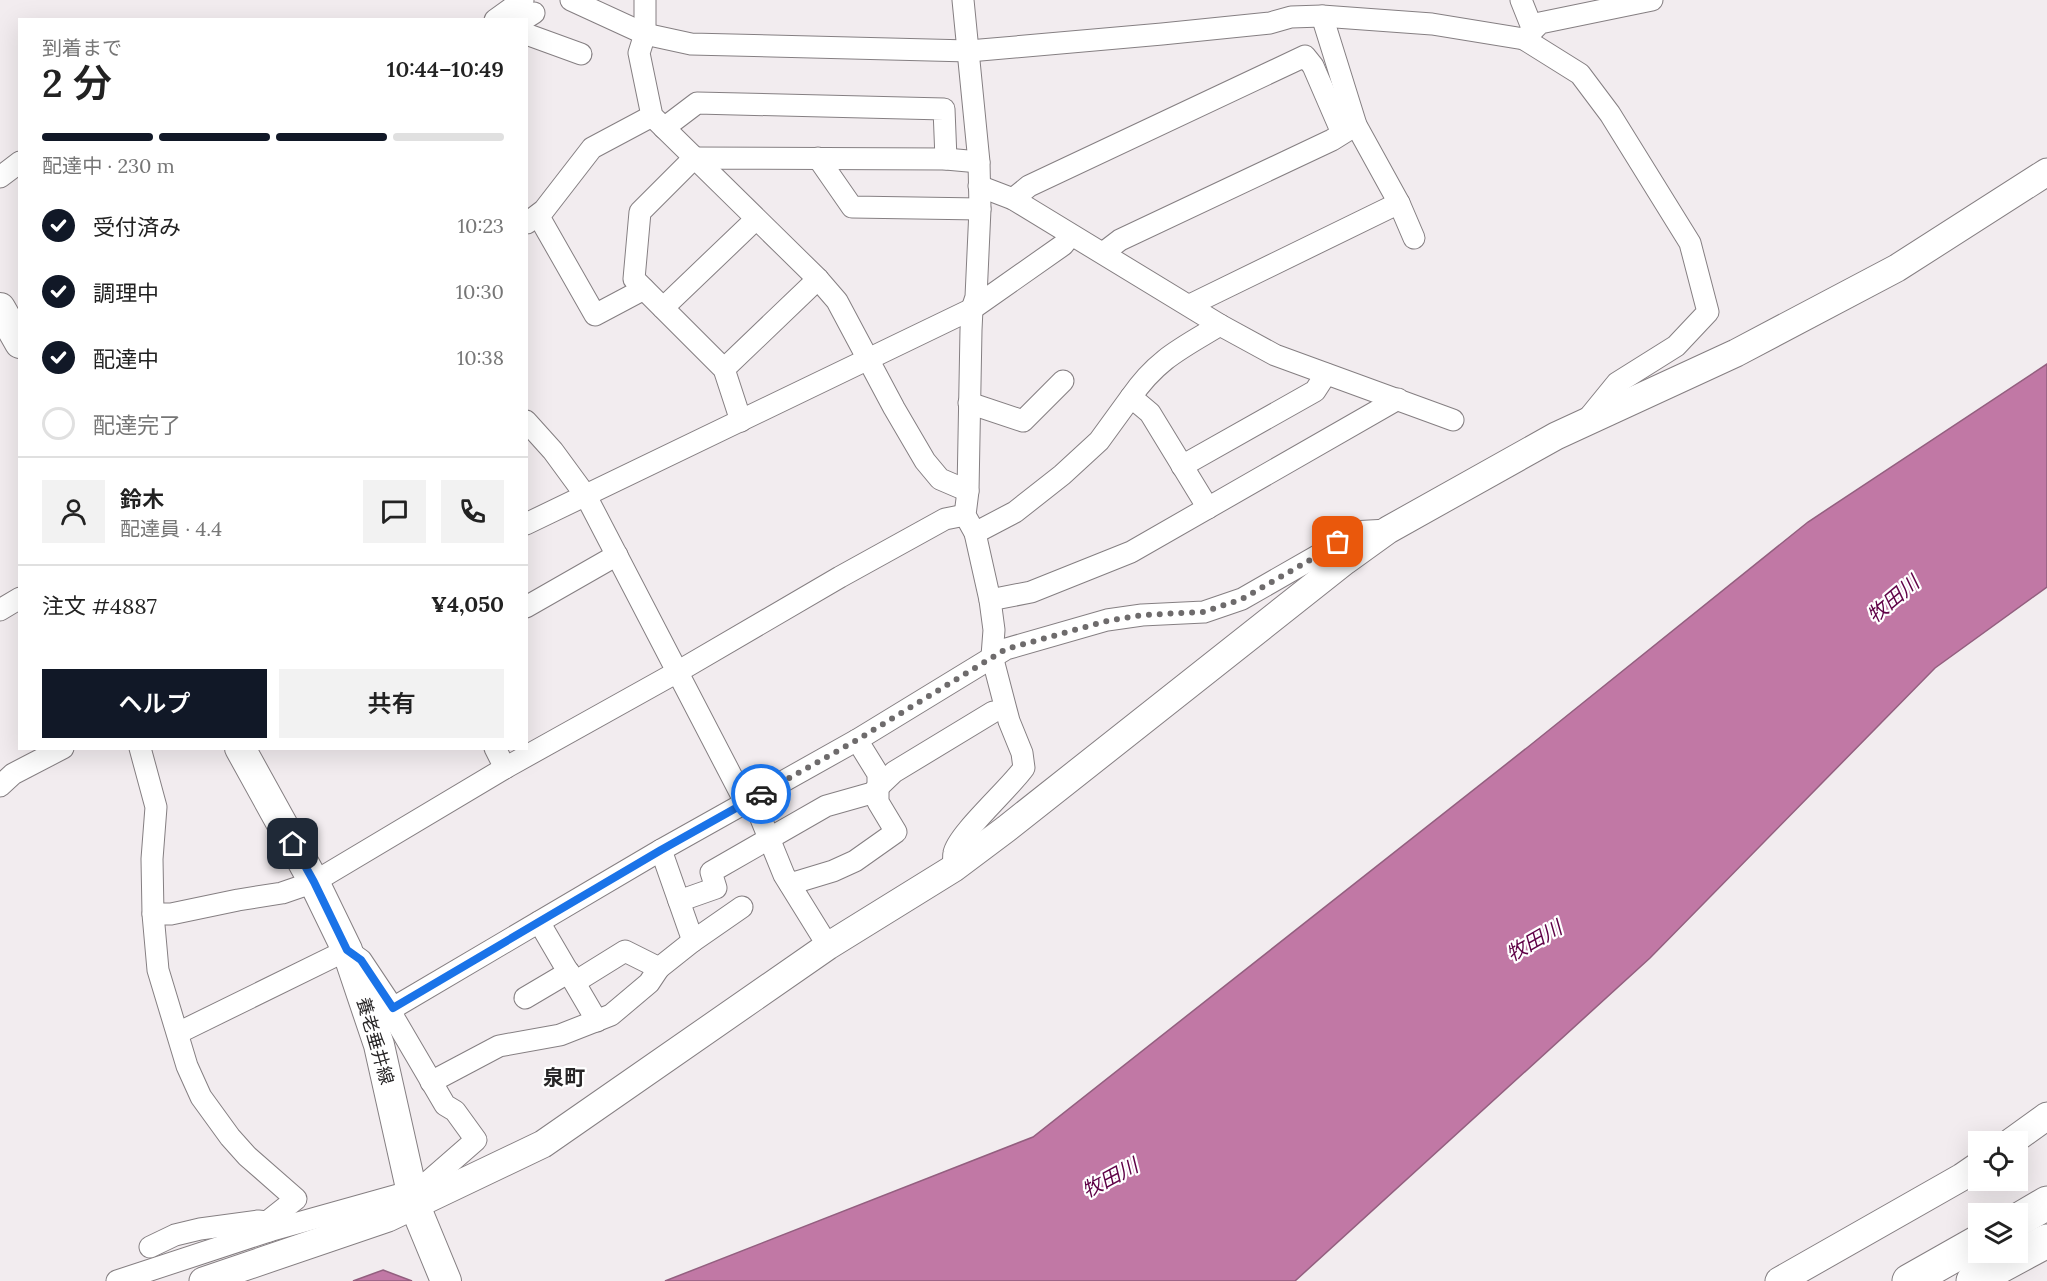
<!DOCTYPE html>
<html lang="ja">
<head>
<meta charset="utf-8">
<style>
  :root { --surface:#fff; --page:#f2f2f2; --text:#222; --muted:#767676; --line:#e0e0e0; --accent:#111827 }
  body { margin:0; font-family:Lora,"Noto Sans JP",serif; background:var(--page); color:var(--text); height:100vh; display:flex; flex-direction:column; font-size:22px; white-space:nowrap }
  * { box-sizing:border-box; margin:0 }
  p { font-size:20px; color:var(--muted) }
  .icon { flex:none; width:33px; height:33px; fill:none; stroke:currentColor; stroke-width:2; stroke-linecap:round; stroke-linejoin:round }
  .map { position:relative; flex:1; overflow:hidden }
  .sheet { position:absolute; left:18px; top:18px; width:510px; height:732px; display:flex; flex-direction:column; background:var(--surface); border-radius:0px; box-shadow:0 6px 24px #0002 }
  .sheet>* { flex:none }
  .controls { position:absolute; left:1968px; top:1131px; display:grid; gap:12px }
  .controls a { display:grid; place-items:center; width:60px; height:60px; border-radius:0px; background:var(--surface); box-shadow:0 6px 24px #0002; font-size:30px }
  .pin { position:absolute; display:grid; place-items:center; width:51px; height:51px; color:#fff; margin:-26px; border-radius:12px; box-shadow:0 3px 9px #0006 }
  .courier { position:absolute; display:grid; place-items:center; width:60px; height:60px; margin:-30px; border:4px solid #1a73e8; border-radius:50%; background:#fff; color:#222; box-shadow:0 2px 8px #0007 }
  .summary em { font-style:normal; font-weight:600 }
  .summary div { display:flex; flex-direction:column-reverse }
  .summary { display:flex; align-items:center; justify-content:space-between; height:102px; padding:0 24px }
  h1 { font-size:39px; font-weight:600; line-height:45px }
  .bar { display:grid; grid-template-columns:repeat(4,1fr); gap:9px 6px; align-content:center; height:72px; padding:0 24px }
  .bar i { height:8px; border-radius:4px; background:var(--line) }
  .bar .on { background:var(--accent) }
  .bar p { grid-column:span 4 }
  .line { display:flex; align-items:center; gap:15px; padding:0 24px; border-top:2px solid var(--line) }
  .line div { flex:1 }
  .round { display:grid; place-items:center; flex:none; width:63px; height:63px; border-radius:0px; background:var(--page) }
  ol { padding:0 24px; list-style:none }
  li { display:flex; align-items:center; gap:18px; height:66px }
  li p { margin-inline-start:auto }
  li .icon { padding:6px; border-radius:50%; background:var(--accent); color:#fff; stroke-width:4 }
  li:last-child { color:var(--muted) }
  li i { width:33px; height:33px; border:3px solid var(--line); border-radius:50% }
  .primary-button { display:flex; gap:12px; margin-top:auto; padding:12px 24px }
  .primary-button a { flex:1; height:69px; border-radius:0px; background:var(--accent); color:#fff; font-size:24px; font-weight:600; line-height:69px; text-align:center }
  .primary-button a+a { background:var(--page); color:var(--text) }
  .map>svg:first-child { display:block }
  .water { fill:#c178a5; stroke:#935f7f; stroke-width:1.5 }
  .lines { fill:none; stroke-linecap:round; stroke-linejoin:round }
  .minor-casing { stroke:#857f82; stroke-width:23 }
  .tertiary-casing { stroke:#857f82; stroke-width:29 }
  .secondary-casing { stroke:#857f82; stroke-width:32 }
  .motorway-casing { stroke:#857f82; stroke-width:35 }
  .minor { stroke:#fff; stroke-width:21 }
  .tertiary { stroke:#fff; stroke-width:27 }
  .secondary { stroke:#fff; stroke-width:30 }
  .motorway { stroke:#fff; stroke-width:33 }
  .done { stroke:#6e6b6c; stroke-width:6; stroke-dasharray:0 10.8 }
  .route { stroke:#1a73e8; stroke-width:8 }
  .labels { text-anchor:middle; stroke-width:4.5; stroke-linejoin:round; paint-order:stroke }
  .street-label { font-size:18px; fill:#272526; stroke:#fff }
  .water-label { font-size:20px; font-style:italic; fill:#5f0146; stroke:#fff }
  .quarter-label { font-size:21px; font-weight:bold; fill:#272526; stroke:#fff }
</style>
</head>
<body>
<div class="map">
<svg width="2047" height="1281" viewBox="0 0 2047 1281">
  <rect width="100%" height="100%" fill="#f2ecef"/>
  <g class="water">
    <polygon points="2047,364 2047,587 1935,668 1650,958 1295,1281 665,1281 1033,1137 1528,747 1808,522"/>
    <polygon points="383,1270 412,1281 353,1281"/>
  </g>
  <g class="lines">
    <defs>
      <g id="minor">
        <polyline points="571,0 645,34 691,44 969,51 1162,34 1270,23 1291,17 1322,16 1432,24 1524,39 1580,74 1610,114 1690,243 1708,312 1676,346 1617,383 1586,421"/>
        <polyline points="645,0 645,34 639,53 652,116 818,279 837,301 894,408 925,461 940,479 968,491"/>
        <polyline points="1521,0 1533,30"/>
        <polyline points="1322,16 1356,125 1399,203 1414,238"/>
        <polyline points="495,20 523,0"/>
        <polyline points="523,20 534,13"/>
        <polyline points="526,34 581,54"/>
        <polyline points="1524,39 1540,23 1652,0"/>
        <polyline points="664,128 697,103 944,109 946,159"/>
        <polyline points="818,158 852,207 980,209"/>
        <polyline points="0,177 20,162"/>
        <path d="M979 186 1013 199 1220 325C1182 348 1157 359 1131 397"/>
        <polyline points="1013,199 1029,186 1305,56 1313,66 1342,133"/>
        <polyline points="538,215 595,315 644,289"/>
        <polyline points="527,223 544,210 592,148 652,116"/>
        <polyline points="1103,253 1120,240 1332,140 1356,125"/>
        <polyline points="1190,305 1399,203"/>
        <polyline points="663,308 756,219"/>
        <polyline points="1220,325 1275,355 1453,420"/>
        <polyline points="724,369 818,279"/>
        <polyline points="969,403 1023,421 1063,381"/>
        <polyline points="526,421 553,451 586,496 745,802"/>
        <polyline points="741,421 724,369 634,279 640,212 694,158 946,159 979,162"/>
        <polyline points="1182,466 1315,391 1326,374"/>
        <polyline points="526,524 972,309 1063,245 1071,235"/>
        <polyline points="975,533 1015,512 1062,475 1099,441 1131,397 1150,413 1208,508"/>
        <polyline points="990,600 1031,592 1131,552 1398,399"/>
        <polyline points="526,607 617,555"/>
        <polyline points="0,610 20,598"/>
        <polyline points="140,748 156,807 152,859 153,914 158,970 187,1066 201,1097 230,1137 247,1156 296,1199 267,1222 269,1231"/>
        <polyline points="495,748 505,768"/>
        <polyline points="0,786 13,774 63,748"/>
        <polyline points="753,799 784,875 828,946"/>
        <polyline points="661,850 693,941 742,907"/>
        <path d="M954 868C954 863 953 857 954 853 957 835 1010 788 1024 768L1022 753 1009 721 992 656 994 630 990 600 975 533 965 515 968 491 971 330 972 309 976 297 980 209 979 162 963 0"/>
        <polyline points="790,884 833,871 855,861 896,832 878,802 878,774 857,740"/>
        <polyline points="679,901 716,888 711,872 826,806 872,793 894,772 993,712"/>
        <polyline points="153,914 171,914 238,900 282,893 314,882 505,768 679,671 840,577 945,519 965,515"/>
        <polyline points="539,922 597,1021"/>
        <polyline points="575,982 625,951 659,968 693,941"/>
        <polyline points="525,998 569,972"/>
        <polyline points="178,1033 347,950 361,960 393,1008 661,850 857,740 1006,649 1107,620 1142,615 1204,612 1242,599 1324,552 1351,532 1388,530"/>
        <polyline points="431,1082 499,1046 560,1035 611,1015 649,983 659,968"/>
        <polyline points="150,1247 175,1235 200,1229 258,1221 267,1222"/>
        <polyline points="117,1281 269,1231 412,1191 429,1181 476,1140 455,1111 445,1105 394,1018 393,1008"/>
      </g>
      <g id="tertiary">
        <polyline points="2011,1142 2047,1116"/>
        <polyline points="203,1281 388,1218 543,1144 828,946 954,868 1006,829 1345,561 1388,530 1556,436 1736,353 1897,268 2047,172"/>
        <polyline points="1779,1281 1962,1177 1978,1166"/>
      </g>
      <g id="secondary">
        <polyline points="0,308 20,343"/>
        <polyline points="240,748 314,882 347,950 379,1045 415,1206 446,1281"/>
      </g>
      <g id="motorway">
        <polyline points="2018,1220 2047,1203"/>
        <polyline points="1909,1281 1978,1242"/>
        <polyline points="1973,1281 2047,1241"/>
      </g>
    </defs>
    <use href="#minor" class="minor-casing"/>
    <use href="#tertiary" class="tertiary-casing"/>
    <use href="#secondary" class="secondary-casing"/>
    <use href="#motorway" class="motorway-casing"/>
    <use href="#minor" class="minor"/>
    <use href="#tertiary" class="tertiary"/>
    <use href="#secondary" class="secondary"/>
    <use href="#motorway" class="motorway"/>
  </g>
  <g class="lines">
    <polyline class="done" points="761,794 857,740 1006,649 1107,621 1142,615 1204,612 1242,599 1324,552 1338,542"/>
    <polyline class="route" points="293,844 314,882 347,950 361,960 393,1008 661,850 761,794"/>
  </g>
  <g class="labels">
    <g class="street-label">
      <text transform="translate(375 1041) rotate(74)" y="6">養老垂井線</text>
    </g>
    <g class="water-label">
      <text transform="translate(1893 599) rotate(-40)" y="7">牧田川</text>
      <text transform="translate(1534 941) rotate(-30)" y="7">牧田川</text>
      <text transform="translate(1110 1178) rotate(-28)" y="7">牧田川</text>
    </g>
    <g class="quarter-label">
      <text x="564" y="1085">泉町</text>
    </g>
  </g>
</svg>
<div class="controls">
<a><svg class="icon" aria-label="locate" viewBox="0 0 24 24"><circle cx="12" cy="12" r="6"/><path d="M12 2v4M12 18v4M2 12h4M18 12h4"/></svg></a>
<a><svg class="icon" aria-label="layers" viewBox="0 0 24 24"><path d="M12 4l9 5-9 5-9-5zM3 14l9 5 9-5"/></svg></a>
</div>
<div class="pin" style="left:1338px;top:542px;background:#ea580c"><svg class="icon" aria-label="bag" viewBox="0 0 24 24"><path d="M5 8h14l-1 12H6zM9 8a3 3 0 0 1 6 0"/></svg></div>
<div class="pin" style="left:293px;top:844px;background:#1f2937"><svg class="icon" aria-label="home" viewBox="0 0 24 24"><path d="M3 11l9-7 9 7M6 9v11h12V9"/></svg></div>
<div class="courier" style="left:761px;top:794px"><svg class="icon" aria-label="car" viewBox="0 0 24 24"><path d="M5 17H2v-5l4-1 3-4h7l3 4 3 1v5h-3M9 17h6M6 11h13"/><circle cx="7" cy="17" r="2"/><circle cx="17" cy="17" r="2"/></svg></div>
<section class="sheet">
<div class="summary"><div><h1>2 分</h1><p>到着まで</p></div><em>10:44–10:49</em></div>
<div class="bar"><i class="on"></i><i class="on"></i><i class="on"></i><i></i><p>配達中 · 230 m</p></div>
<ol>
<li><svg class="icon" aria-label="check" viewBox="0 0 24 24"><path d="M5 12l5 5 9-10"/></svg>受付済み<p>10:23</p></li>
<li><svg class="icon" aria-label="check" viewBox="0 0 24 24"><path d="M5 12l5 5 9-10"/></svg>調理中<p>10:30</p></li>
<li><svg class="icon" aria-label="check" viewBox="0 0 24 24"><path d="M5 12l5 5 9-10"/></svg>配達中<p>10:38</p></li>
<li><i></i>配達完了</li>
</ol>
<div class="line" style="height:108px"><a class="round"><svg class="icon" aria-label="person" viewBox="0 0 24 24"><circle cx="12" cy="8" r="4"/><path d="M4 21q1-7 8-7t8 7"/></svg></a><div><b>鈴木</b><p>配達員 · 4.4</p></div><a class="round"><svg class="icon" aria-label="chat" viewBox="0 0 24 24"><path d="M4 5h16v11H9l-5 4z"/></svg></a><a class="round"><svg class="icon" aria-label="phone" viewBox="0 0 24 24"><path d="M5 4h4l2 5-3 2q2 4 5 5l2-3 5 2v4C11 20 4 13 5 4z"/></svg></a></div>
<div class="line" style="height:78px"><div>注文 #4887</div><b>¥4,050</b></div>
<div class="primary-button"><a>ヘルプ</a><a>共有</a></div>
</section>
</div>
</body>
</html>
